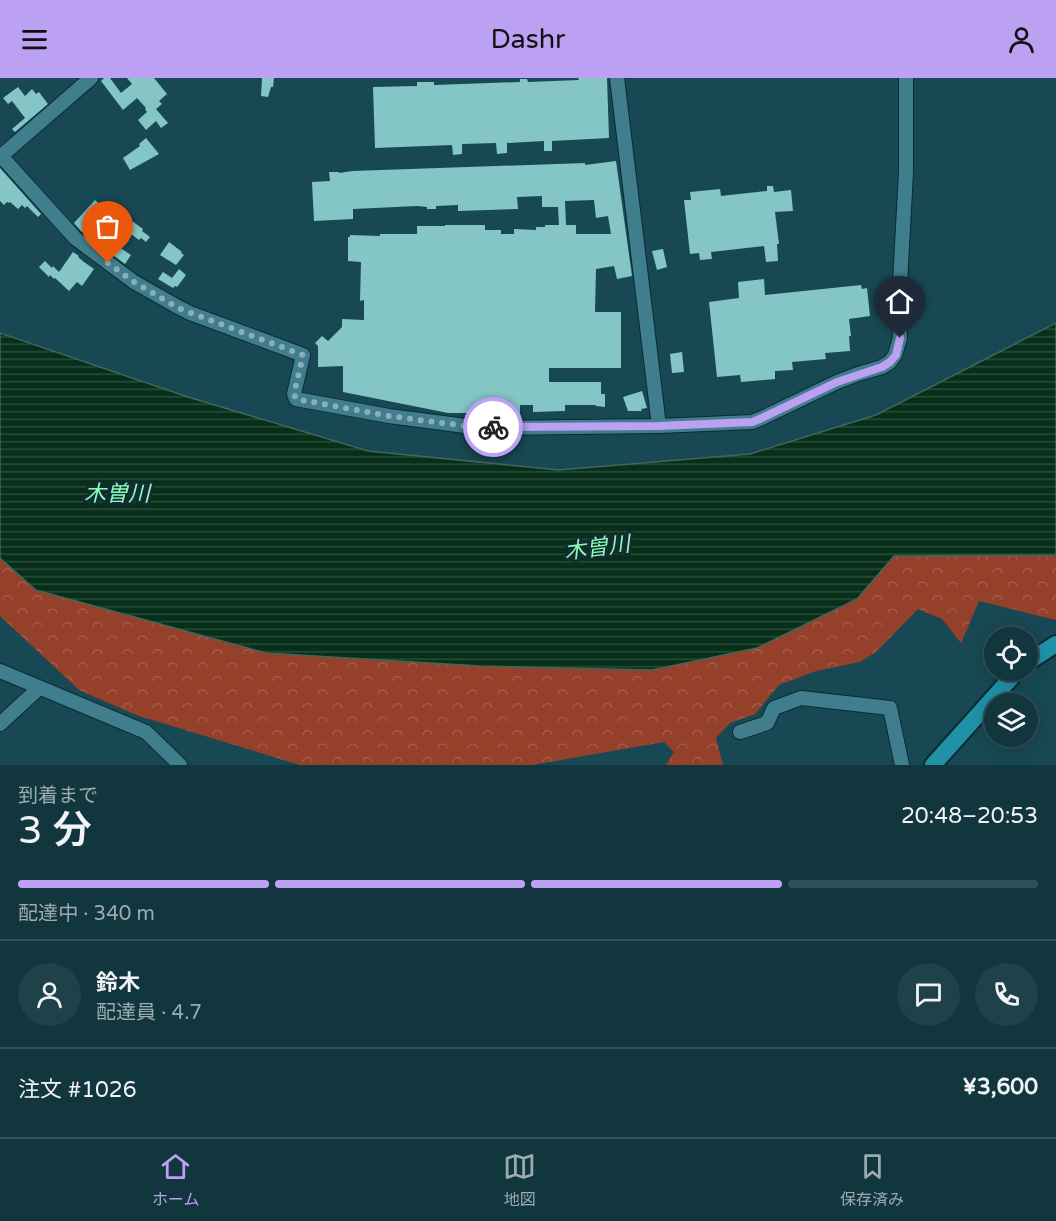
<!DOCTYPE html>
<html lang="ja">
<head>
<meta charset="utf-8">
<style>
  :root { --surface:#12363e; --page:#1f4149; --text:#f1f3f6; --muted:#9cabb0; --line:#315058; --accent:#bca0f2 }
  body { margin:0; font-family:"Varela Round","Noto Sans JP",sans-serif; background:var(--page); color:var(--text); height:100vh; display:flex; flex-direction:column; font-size:22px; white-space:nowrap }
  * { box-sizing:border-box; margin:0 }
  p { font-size:20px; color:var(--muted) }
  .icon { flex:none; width:33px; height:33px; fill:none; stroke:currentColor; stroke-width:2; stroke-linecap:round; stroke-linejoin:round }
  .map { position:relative; height:687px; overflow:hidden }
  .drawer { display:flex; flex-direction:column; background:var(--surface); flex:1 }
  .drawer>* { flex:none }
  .tools { position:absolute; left:984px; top:549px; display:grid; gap:12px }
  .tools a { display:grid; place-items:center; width:54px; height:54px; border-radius:50%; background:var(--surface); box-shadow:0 3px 15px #0003,0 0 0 2px var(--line); font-size:30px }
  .pin { position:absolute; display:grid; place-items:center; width:51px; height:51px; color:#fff; margin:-62px -26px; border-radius:50% 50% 50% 0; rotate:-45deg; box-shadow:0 0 6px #0007 }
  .pin .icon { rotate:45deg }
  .courier { position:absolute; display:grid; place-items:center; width:60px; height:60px; margin:-30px; border:4px solid #bca0f2; border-radius:50%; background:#fff; color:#222; box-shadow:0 2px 8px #0007 }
  .headline em { font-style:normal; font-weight:600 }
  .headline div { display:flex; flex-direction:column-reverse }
  .headline { display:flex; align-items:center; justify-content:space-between; height:102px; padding:0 18px }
  h1 { font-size:39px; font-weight:600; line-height:45px }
  .bar { display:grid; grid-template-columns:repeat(4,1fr); gap:9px 6px; align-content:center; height:72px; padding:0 18px }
  .bar i { height:8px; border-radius:4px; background:var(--line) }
  .bar .selected { background:var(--accent) }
  .bar p { grid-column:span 4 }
  .line { display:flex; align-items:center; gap:15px; padding:0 18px; border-top:2px solid var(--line) }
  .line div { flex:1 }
  .round { display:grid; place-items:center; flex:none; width:63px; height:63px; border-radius:32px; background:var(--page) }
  header { display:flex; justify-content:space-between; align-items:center; height:78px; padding:0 18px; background:var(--accent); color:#111; font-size:27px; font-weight:600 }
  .dock { display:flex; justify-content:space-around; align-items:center; height:84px; border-top:2px solid var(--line); background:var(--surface); font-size:16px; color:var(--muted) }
  .dock a { display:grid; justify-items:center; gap:3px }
  .dock .selected { color:var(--accent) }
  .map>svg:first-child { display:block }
  .forest { fill:url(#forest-crowns) }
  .water { fill:url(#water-rules); stroke:#41665a; stroke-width:1.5 }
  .building { fill:#83c6c5; fill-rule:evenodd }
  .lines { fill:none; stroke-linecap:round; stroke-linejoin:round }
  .minor-casing { stroke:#0a2c34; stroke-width:16 }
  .major-casing { stroke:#0a2c34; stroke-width:20 }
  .minor { stroke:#407e8d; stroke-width:14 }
  .major { stroke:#2092a8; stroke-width:16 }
  .done { stroke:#8bafb8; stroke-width:6; stroke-dasharray:0 10.8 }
  .route { stroke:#bca0f2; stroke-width:8 }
  .labels { text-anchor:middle; stroke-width:6; stroke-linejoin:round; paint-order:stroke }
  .water-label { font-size:22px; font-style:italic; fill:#8bfdb7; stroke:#122c32 }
</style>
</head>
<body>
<header><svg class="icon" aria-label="menu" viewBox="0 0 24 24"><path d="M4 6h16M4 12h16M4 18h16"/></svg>Dashr<svg class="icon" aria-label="person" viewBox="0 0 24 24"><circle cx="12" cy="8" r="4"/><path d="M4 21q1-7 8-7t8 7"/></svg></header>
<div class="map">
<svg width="1056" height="687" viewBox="0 0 1056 687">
  <defs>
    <pattern id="forest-crowns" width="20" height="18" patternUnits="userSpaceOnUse" patternTransform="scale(1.5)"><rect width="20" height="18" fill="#95402b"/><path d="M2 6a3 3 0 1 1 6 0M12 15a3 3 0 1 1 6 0" fill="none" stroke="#a25c4a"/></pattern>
    <pattern id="water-rules" width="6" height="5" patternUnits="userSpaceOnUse" patternTransform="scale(1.5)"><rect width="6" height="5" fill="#072f1a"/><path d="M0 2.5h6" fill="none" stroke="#2a4d3c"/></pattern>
  </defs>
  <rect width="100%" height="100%" fill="#184853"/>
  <polygon class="forest" points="1056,477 1056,542 979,523 961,565 942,541 918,531 876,574 860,584 816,593 779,607 755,636 730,645 716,660 723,687 666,687 674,674 664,664 532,687 300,687 136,637 79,612 0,538 0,480 36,512 480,588 652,592 757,570 857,521 893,478"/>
  <polygon class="water" points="1056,245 1056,477 894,478 857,521 757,570 652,592 480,588 266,575 36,512 0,480 0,255 188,319 368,373 559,392 750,376 876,337"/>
  <g class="building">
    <polygon points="104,0 110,0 121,15 132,6 127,0 154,0 167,16 159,23 162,26 156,31 168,45 161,50 156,43 146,52 138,42 147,34 145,31 146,30 137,20 123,32 101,3"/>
    <polygon points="262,0 274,0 273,9 271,9 268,19 261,18"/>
    <polygon points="578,0 607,0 609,60 552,63 552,73 544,73 544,63 507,65 507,75 497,76 496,65 462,66 462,76 453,77 452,67 375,70 373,9 417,8 417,4 434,4 434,7 520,4 520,1 527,1 528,4 579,2"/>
    <polygon points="18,9 25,18 32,11 36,16 39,14 48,26 15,54 12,51 25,40 12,23 8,26 3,20"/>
    <polygon points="146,60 159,76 130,92 123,80 140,68 139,66"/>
    <path d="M616 83 632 198 617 201 614 188 596 191 595 234H621V290H549V304H601V316H605V329L596 328 595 327H565V333L533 334V327H520V335H448L343 314V288L318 289V268L315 265 322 258 328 263 342 249V241L364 242V222L360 223 361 184 348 183V159H350V157L380 158V156H417V148H445V147H485V152H501V156H514V151L536 152V149H545V147H559L558 129H542V118L517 119 518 131 458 133V127L436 128V131H427V129L417 128 353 131V141L314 143 312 104 330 103 329 94H339V95L353 93 585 85V87ZM594 122 596 140 608 138 611 156H576V147H566L565 123Z"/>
    <polygon points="0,90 41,136 38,139 27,128 25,130 22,127 18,131 10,124 9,125 7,124 4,127 0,123"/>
    <polygon points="767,108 773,108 774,114 791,112 793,133 775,134 779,166 777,166 778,183 766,184 764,168 711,174 712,181 700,182 699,175 690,176 684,122 691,122 690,114 720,111 721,118 767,113"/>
    <polygon points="95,122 113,139 121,131 127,136 125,138 143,151 142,153 150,159 146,164 141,160 139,162 119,147 108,159 111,162 110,163 131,177 125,186 81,153 74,145"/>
    <polygon points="169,164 182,174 181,175 184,177 176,187 160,177"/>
    <polygon points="663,171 667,189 657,192 652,173"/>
    <polygon points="73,174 79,178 78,179 84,184 94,191 82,208 77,204 69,213 55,200 54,201 50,197 49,199 39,189 45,183 52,190 53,188 59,194"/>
    <polygon points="179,191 186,197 177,209 175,208 173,210 158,201 163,194 172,200"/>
    <polygon points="764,201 765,217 861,207 862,211 867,210 870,238 849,241 851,258 849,258 850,273 825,275 826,281 792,284 793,292 775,293 775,301 741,304 740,297 717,299 709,224 739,220 738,204"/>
    <polygon points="682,274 684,294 672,295 670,276"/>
    <polygon points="642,313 647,330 641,331 642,333 628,333 623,319"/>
  </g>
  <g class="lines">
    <defs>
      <g id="minor">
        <polyline points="617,0 659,348"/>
        <polyline points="1,78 75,160 134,204 178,229 190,235 303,277 294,316 296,321 389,338 481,350 659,348 752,344 762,340 837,304 858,296 882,289 890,284 895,277 900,260 899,223 906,94 906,0"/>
        <polyline points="0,79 91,0"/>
        <polyline points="0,593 146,654 180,687"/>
        <polyline points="0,646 39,610"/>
        <polyline points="740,654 767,645 774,630 801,620 890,630 902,687"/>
      </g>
      <g id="major">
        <polyline points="1028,584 1056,566"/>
        <polyline points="933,687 1018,592"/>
      </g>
    </defs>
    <use href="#minor" class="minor-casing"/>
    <use href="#major" class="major-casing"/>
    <use href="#minor" class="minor"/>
    <use href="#major" class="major"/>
  </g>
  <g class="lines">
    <polyline class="done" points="108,185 134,204 178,230 303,277 294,316 296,321 389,338 481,350 493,349"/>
    <polyline class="route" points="493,349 659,348 752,344 762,340 837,304 882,289 890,284 896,277 900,260"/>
  </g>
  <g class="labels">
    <g class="water-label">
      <text x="117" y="423">木曽川</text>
      <text transform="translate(597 469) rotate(-7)" y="8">木曽川</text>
    </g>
  </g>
</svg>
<div class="tools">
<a><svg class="icon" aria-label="locate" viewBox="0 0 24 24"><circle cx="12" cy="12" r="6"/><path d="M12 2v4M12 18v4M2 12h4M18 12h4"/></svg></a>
<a><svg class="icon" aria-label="layers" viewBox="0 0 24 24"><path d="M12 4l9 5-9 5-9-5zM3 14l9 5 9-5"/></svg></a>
</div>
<div class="pin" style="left:108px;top:185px;background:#ea580c"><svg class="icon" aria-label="bag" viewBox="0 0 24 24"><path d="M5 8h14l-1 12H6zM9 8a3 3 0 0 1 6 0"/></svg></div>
<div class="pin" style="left:900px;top:260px;background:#1f2937"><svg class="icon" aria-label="home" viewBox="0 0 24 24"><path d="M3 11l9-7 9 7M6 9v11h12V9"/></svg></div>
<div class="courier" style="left:493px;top:349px"><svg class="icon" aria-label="bike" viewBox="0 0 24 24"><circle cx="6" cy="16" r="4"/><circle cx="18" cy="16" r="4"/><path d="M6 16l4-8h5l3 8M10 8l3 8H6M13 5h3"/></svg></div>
</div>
<section class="drawer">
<div class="headline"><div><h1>3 分</h1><p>到着まで</p></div><em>20:48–20:53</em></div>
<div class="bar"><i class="selected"></i><i class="selected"></i><i class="selected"></i><i></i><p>配達中 · 340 m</p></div>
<div class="line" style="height:108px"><a class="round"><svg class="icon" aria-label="person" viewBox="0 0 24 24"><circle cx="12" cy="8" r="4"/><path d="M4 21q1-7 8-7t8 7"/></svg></a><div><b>鈴木</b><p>配達員 · 4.7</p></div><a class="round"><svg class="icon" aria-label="chat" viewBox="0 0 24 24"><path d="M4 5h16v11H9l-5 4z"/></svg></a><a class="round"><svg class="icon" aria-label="phone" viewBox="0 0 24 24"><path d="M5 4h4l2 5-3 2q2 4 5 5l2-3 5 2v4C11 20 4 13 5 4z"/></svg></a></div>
<div class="line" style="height:78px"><div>注文 #1026</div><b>¥3,600</b></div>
</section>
<nav class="dock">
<a class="selected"><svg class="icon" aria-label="home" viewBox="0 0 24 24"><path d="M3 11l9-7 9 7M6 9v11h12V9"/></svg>ホーム</a>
<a><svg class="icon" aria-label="map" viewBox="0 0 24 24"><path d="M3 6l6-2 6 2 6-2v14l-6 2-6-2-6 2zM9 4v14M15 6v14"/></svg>地図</a>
<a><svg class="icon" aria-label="saved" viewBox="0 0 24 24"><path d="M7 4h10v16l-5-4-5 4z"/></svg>保存済み</a>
</nav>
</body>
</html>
